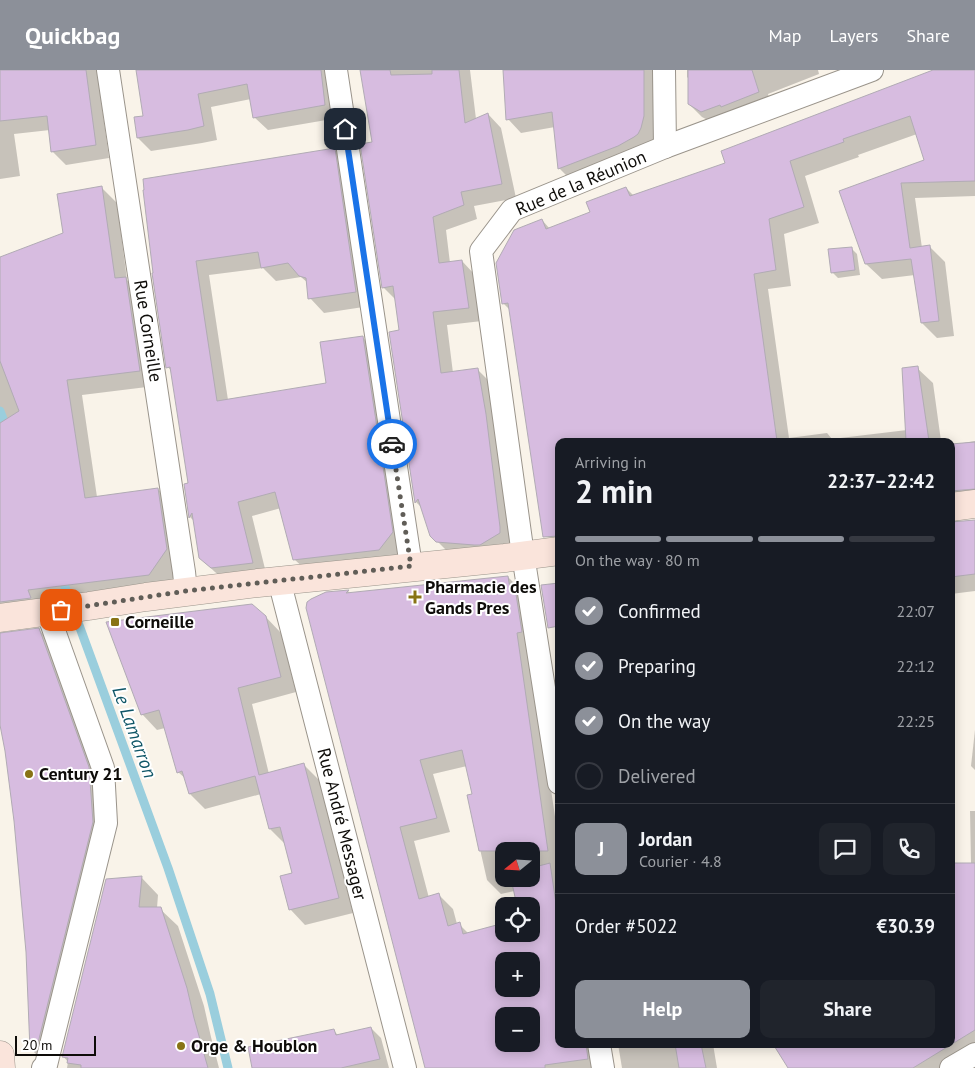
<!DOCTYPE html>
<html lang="en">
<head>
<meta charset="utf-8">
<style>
  :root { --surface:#171b24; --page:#20242c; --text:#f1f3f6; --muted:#9ea1a6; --line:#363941; --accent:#8c9099 }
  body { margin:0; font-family:"PT Sans",sans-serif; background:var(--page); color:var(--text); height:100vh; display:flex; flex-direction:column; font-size:19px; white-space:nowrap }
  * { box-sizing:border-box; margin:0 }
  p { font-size:16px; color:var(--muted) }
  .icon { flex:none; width:28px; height:28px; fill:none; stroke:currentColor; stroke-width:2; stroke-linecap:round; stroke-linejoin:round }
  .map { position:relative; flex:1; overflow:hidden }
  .side { position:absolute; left:555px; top:368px; width:400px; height:610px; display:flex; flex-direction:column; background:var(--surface); border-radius:10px; box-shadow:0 2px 12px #0003 }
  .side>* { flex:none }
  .needle { width:32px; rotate:252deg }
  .buttons { position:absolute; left:495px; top:772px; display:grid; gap:10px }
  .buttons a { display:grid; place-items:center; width:45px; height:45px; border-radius:10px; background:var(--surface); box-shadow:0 2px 12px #0003; font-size:25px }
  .scale { position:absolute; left:15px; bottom:12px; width:81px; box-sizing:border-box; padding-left:5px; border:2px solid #0e0c09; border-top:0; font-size:14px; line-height:18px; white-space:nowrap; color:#0e0c09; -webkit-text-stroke:4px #fff; paint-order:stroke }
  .pin { position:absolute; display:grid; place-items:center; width:42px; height:42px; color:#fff; margin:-21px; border-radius:10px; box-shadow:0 2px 8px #0006 }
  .courier { position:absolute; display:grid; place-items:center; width:50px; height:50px; margin:-25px; border:4px solid #1a73e8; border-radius:50%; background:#fff; color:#222; box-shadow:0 1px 6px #0007 }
  .overview em { font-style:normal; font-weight:700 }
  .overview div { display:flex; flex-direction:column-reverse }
  .overview { display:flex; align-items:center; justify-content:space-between; height:85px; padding:0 20px }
  h1 { font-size:32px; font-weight:700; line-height:38px }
  .bar { display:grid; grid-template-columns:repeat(4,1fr); gap:8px 5px; align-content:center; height:60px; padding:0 20px }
  .bar i { height:6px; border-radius:4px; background:var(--line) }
  .bar .current { background:var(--accent) }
  .bar p { grid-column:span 4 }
  .line { display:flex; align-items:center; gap:12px; padding:0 20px; border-top:1px solid var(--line) }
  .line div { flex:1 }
  .round { display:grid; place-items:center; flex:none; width:52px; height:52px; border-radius:10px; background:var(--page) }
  ol { padding:0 20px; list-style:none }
  li { display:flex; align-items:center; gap:15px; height:55px }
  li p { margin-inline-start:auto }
  li .icon { padding:5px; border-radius:50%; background:var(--accent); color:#fff; stroke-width:4 }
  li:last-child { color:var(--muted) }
  li i { width:28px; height:28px; border:2px solid var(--line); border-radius:50% }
  .button { display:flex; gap:10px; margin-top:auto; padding:10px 20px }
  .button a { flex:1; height:58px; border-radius:10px; background:var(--accent); color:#fff; font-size:20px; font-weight:700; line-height:58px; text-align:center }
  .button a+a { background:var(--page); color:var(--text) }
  header { display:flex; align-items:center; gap:30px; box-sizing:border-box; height:70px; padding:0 25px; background:var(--accent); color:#fff }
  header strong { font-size:24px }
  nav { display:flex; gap:28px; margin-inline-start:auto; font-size:18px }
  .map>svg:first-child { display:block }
  .shadow { fill:#0003; fill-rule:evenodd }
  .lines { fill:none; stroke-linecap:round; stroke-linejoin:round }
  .stream { stroke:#9acedd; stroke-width:9 }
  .building { fill:#d7bce0; stroke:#b1abb4; fill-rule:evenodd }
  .minor-casing { stroke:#9a948b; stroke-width:24 }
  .secondary-casing { stroke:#9a948b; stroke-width:29 }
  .minor { stroke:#fff; stroke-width:22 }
  .secondary { stroke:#fae4db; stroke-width:28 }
  .done { stroke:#605d57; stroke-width:5; stroke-dasharray:0 9 }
  .route { stroke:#1a73e8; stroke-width:6 }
  .poi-dot { fill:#887315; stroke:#fff; stroke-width:2 }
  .labels { text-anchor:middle; stroke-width:4; stroke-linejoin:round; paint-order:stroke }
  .street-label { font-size:18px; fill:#0e0c09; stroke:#fff }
  .poi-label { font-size:18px; font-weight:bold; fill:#0e0c09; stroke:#fff; text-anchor:start }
  .water-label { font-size:19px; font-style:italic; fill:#0f5667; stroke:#fff }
</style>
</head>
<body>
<header>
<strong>Quickbag</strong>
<nav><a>Map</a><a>Layers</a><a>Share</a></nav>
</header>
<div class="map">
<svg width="975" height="998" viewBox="0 0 975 998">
  <rect width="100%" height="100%" fill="#f9f3e9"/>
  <g class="shadow">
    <polygon points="0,0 97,0 109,88 66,95 52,81 50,60 14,64 20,106 0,109"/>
    <polygon points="138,0 332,0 338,48 268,60 254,47 251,29 211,37 217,70 202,73 151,81 138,68 144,47"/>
    <polygon points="362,0 470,0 476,49 488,44 501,58 516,128 474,136 477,149 446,160 450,193 462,191 475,205 482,251 447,255 453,303 477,299 491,313 513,477 451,485 431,465 423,439 416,432 390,263 401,261 396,230 383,217 373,73"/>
    <polygon points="504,0 657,0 654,72 573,112 560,99 555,57 521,63 508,49"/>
    <polygon points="687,0 818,0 819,4 768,24 771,35 715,54 702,47 689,34 689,9 687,7"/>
    <polygon points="936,0 975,0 975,126 915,128 922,178 930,177 945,192 954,266 937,268 922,253 915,205 882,209 866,194 841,122 925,90 917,64 858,85 859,87 805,106 819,153 784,164 791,216 768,219 789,368 827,363 832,369 907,360 917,298 933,313 941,371 559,371 511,241 503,233 542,150 550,159 592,143 626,118 634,126 726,94"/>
    <polygon points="334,80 348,94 370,236 324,243 310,228 308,213 301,207 276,211 263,198 209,205 228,330 328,314 362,267 377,281 406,477 393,493 309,503 294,489 281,438 252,446 267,507 227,512 215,502 200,488 195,452 190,447 185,415 190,415 172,302 168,297 154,204"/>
    <polygon points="102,118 117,133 127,210 141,223 155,316 82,325 97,427 158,419 173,434 182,495 165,520 0,553 0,188 64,164"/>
    <polygon points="851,178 857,184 860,205 838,208 832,202"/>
    <polygon points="975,371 975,435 951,448 951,375"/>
    <polygon points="975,451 975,521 951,524 951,454"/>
    <path d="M508 507 522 521 559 774V974H589L593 998H426L326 523 348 521 351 524ZM467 696 474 725 468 726 487 810 501 824 514 821 518 836H531V864H469L459 854H457L453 839 439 825 429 828 414 771 450 762 433 704ZM504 781H531V809H504ZM504 891H531V919H504ZM504 946H531V974H504Z"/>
    <polygon points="263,544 281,563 296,622 252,634 269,704 303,694 319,710 353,843 305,855 290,839 293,804 285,774 270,759 261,724 205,739 190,724 186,709 178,702 165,658 157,660 142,644"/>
    <polygon points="39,560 52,573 101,711 105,765 45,993 32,980 27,882 13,730 0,647 0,564"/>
    <polygon points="975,660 975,700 971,696"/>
    <polygon points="970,741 975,741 975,983 950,998 789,998 774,974 816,974 826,990 851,974 951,974 971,794"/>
    <polygon points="141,807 158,825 157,838 160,839 178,856 204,936 211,967 219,998 67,998 68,992 63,986"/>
    <polygon points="371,958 381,968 389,998 300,998 333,960 339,966"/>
    <polygon points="618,974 713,974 717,998 622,998"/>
  </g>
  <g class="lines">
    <g class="stream">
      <polyline points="0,341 8,362"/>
      <polyline points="61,506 168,798 210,924 228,998"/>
    </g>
  </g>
  <g class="building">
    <polygon points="0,0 86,0 96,75 51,82 47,46 0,51"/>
    <polygon points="136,0 321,0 325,35 253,48 247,14 198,24 204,56 188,60 137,68 134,47 143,46"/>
    <polygon points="360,0 390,0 391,5 432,4 432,0 459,0 465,53 488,43 502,114 461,122 464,135 433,147 439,193 462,190 469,238 433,242 441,303 478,298 486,344 500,457 500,463 480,475 474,475 436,472 430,466 418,429 415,433 389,262 399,260 393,216 382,218 360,74 372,72"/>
    <polygon points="503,0 644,0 644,46 641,58 638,64 634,67 618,76 558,99 552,42 506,50"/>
    <polygon points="688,0 752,0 759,22 721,37 720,35 701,42 688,34"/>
    <polygon points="933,0 975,0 975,111 901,113 910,178 930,175 939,251 921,253 911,189 865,194 839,121 924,90 910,46 843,69 844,72 790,91 804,137 769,149 776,200 754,204 777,371 559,371 559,466 543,467 508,233 502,234 496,193 514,160 542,149 546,159 590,142 586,132 626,117 630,126 725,93 721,81"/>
    <polygon points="335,78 356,222 308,229 306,208 299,206 288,193 261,198 258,182 196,191 204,245 217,331 326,313 320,272 363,266 393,462 379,480 293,490 275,422 238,432 253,493 211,498 199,488 192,443 189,448 184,414 188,413 170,297 166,298 152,203 153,203 143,120 144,120 143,109"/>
    <polygon points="102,116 115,208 126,207 140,301 67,310 85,428 158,418 167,479 149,505 28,520 31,528 0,532 0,353 19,341 0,291 0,187 63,163 57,124"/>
    <polygon points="852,177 855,200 831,203 828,179"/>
    <polygon points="918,296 929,371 906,371 902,298"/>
    <polygon points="975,372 975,419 951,421 951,374"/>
    <polygon points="975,450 975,504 951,507 951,452"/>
    <path d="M508 506 510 519 515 518 522 562 517 563 548 781H479L467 725 472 724 462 680 420 690 437 748 400 757 419 829 439 823 448 856 460 852 463 864 504 853V864H531V836H517L511 809H531V798L550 793 559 854V974H586L588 989 545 995V998H425L306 538 307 532 311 529 326 522 349 520 346 523ZM504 891H531V919H504ZM504 946H531V974H504Z"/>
    <polygon points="559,513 559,556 548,558 541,515"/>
    <polygon points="252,534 266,546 281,607 238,618 259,705 304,693 339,828 289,840 280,806 292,803 280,757 269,759 255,706 189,724 182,701 177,703 159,640 141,645 106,552"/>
    <polygon points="39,558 89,697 93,752 36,981 30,980 26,882 14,751 5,681 0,655 0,563"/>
    <polygon points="951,793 975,793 975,960 913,998 788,998 773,974 951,974"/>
    <polygon points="142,806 139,837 161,837 187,918 194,948 208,998 81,998 81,995 67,993 68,988 62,987 106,809"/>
    <polygon points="371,957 380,989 341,998 252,998 248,977 334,959 336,965"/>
    <polygon points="675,974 701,974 706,998 679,998"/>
  </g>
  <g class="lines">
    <defs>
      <g id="minor">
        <polyline points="108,0 184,502 186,521"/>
        <polyline points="336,0 411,496"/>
        <polyline points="664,0 665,77"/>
        <polyline points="279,510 405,998"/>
        <polyline points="559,713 523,485 481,181 512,140 665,77 872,0"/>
        <polyline points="599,974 603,998"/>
        <polyline points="43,998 46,995 106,753 103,698 47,541"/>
        <polyline points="951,998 975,984"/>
      </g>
      <g id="secondary">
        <polyline points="951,437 975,434"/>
        <polyline points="0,548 89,536 146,527 258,513 505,488 559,481"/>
        <polyline points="0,985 1,998"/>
      </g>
    </defs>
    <use href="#minor" class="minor-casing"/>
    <use href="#secondary" class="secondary-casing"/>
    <use href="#minor" class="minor"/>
    <use href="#secondary" class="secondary"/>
  </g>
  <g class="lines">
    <polyline class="done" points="61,540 186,521 411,496 392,374"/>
    <polyline class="route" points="345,59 392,374"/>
  </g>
  <g class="poi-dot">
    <path d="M412.5 519.5h5v5h5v5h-5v5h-5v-5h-5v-5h5z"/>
    <rect x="110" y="547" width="10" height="10" rx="2.5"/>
    <circle cx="29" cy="704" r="5"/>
    <circle cx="181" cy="976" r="5"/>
  </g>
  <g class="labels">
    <g class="street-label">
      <text transform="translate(581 113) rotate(-23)" y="6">Rue de la Réunion</text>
      <text transform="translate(148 261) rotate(81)" y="6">Rue Corneille</text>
      <text transform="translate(342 754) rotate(76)" y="6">Rue André Messager</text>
    </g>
    <g class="poi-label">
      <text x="425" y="523">Pharmacie des<tspan x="425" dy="21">Gands Pres</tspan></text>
      <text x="125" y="558">Corneille</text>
      <text x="39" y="710">Century 21</text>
      <text x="191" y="982">Orge &amp; Houblon</text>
    </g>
    <g class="water-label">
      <text transform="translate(135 662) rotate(70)" y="7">Le Lamarron</text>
    </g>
  </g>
</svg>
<div class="buttons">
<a><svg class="needle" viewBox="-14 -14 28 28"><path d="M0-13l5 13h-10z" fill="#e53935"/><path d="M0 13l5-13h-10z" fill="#9ea1a6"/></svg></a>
<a><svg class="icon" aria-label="locate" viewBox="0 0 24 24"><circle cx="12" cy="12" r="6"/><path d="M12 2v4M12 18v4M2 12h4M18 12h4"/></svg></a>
<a>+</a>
<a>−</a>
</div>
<div class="scale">20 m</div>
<div class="pin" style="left:61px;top:540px;background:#ea580c"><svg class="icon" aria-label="bag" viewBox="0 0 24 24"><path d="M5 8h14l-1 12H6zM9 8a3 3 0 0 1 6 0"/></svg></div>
<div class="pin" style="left:345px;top:59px;background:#1f2937"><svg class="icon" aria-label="home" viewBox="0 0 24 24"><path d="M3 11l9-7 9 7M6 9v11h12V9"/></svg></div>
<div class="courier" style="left:392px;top:374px"><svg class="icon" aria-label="car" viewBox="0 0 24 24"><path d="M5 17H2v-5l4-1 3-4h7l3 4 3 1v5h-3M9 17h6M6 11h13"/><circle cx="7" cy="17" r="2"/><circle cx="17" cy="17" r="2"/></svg></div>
<section class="side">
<div class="overview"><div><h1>2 min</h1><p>Arriving in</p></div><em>22:37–22:42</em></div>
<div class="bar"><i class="current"></i><i class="current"></i><i class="current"></i><i></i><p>On the way · 80 m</p></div>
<ol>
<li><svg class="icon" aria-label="check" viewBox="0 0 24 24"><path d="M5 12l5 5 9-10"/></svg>Confirmed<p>22:07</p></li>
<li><svg class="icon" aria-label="check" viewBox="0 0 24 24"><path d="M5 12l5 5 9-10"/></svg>Preparing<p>22:12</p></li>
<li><svg class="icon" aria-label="check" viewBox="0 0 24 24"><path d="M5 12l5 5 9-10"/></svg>On the way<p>22:25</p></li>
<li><i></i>Delivered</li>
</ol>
<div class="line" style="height:90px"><b class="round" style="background:var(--accent);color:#fff">J</b><div><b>Jordan</b><p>Courier · 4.8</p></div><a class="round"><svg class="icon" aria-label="chat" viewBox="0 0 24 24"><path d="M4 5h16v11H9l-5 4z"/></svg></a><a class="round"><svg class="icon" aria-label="phone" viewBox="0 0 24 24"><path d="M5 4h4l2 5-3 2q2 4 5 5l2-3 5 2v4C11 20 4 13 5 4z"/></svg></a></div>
<div class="line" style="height:65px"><div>Order #5022</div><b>€30.39</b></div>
<div class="button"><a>Help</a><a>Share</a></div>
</section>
</div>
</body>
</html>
